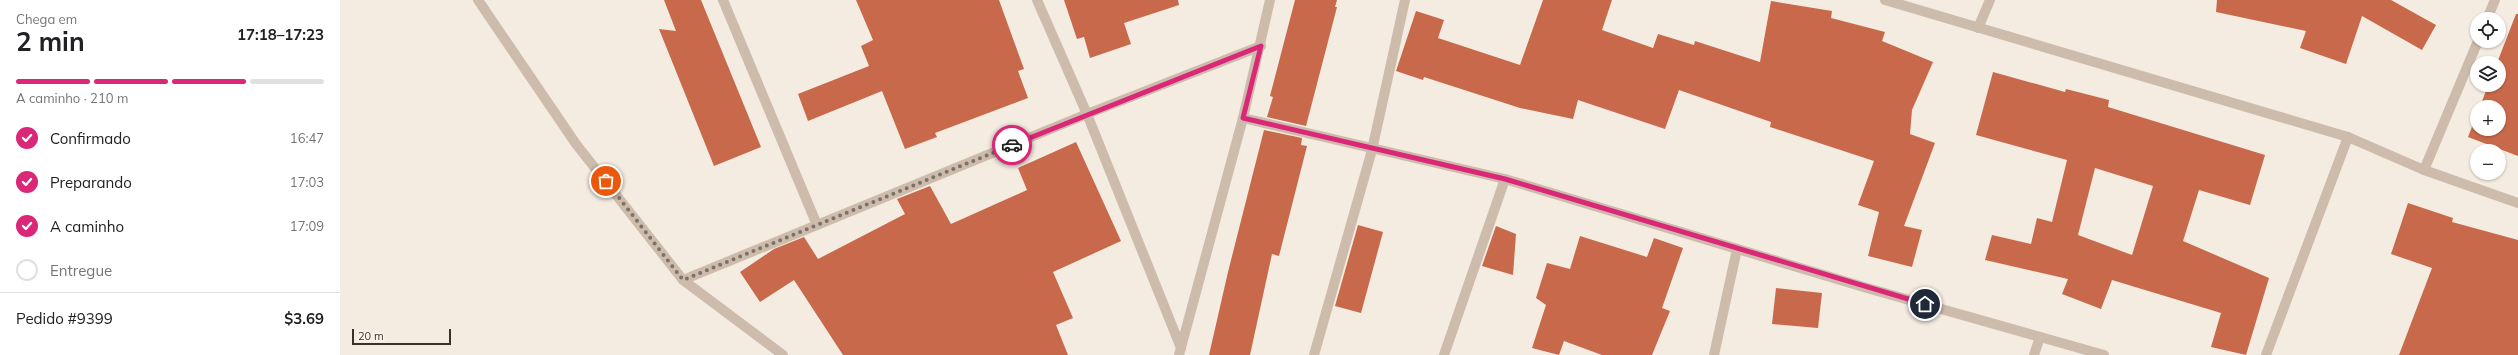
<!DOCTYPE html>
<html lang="pt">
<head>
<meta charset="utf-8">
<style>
  :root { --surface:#fff; --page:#f2f2f2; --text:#202124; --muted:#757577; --line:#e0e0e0; --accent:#db2777 }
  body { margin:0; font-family:Mulish,sans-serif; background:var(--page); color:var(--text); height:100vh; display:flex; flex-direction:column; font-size:15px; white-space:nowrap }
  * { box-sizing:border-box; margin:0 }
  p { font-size:13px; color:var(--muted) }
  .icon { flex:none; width:22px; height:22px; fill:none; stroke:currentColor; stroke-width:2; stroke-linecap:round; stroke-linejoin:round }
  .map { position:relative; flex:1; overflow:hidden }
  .panel { display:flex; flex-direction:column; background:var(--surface); width:340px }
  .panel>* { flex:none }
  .tools { position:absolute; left:2130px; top:12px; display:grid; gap:8px }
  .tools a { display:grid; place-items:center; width:36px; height:36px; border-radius:50%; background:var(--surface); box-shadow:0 1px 3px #0004; font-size:20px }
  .scale { position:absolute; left:12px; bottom:10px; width:99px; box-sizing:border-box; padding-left:4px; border:2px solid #3b302b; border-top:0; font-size:11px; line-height:14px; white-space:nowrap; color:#3b302b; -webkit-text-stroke:3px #fbf5ee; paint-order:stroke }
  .pin { position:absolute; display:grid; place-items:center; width:34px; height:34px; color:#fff; margin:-17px; border:2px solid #fff; border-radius:50%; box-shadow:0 1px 4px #0007 }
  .courier { position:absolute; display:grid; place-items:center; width:40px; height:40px; margin:-20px; border:3px solid #db2777; border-radius:50%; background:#fff; color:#222; box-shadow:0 1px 5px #0007 }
  .head em { font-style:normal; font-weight:700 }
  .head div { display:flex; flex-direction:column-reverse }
  .head { display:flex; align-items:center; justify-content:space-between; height:68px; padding:0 16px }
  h1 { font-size:26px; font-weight:700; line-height:30px }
  .bar { display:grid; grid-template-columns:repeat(4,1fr); gap:6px 4px; align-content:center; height:48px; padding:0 16px }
  .bar i { height:5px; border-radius:3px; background:var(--line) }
  .bar .current { background:var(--accent) }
  .bar p { grid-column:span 4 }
  .line { display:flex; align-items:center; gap:10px; padding:0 16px; border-top:1px solid var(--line) }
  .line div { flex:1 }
  ol { padding:0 16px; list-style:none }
  li { display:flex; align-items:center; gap:12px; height:44px }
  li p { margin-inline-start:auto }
  li .icon { padding:4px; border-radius:50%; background:var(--accent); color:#fff; stroke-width:4 }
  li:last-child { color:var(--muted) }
  li i { width:22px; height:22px; border:2px solid var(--line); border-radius:50% }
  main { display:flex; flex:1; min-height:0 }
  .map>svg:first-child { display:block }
  .building { fill:#c8694b; fill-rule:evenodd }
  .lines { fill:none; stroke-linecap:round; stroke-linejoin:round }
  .minor { stroke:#cdbbac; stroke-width:10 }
  .done { stroke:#7c716b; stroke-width:4; stroke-dasharray:0 7.2 }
  .route { stroke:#db2777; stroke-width:5 }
</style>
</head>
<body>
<main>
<section class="panel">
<div class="head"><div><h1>2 min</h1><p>Chega em</p></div><em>17:18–17:23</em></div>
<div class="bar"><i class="current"></i><i class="current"></i><i class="current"></i><i></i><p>A caminho · 210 m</p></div>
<ol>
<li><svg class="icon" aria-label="check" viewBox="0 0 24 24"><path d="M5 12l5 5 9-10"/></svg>Confirmado<p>16:47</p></li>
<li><svg class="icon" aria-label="check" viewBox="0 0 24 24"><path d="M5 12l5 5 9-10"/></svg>Preparando<p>17:03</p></li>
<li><svg class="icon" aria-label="check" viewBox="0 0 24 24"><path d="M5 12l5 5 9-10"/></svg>A caminho<p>17:09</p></li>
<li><i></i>Entregue</li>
</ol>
<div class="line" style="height:52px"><div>Pedido #9399</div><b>$3.69</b></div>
</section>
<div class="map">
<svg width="2178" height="355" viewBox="0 0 2178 355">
  <rect width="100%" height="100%" fill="#f4ebe1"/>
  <g class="building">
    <polygon points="324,0 361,0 421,147 374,166 319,29 336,31"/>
    <polygon points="516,0 659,0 684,69 678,71 688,98 595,133 597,137 565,149 542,91 468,121 458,94 529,66 521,46 533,40"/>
    <polygon points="724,0 838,0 839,5 784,23 791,44 750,58 744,37 737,39"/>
    <polygon points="955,0 997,0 995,7 997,7 966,126 927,117 933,97 930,96"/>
    <polygon points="1203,0 1272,0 1262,30 1313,48 1318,34 1354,45 1355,41 1420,62 1431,1 1492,11 1491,18 1545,32 1542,41 1593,62 1572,110 1570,134 1595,143 1564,226 1582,230 1572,267 1528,256 1539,212 1518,205 1534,161 1430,127 1431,122 1339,90 1325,129 1238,100 1233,119 1180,108 1084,77 1083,80 1056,71 1076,11 1104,20 1098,38 1180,65"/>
    <polygon points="1877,0 2051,0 2096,25 2082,50 2022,16 2006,64 1960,48 1966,31 1876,12"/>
    <polygon points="2176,14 2178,14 2178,156 2128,137 2137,114 2137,129 2159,129 2159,107 2140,107 2148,85 2159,85 2159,63 2157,63"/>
    <path d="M1653 72 1725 92 1726 89 1769 100 1768 107 1925 155 1910 205 1859 190 1843 241 1929 278 1906 355 1871 347 1881 313 1772 280 1761 309 1722 294 1728 279 1645 260 1652 235 1691 244 1697 218 1712 222 1727 160 1636 135ZM1755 168 1813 186 1792 255 1738 235Z"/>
    <polygon points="924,130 962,138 961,145 967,146 939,256 932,254 910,355 869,355 888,272"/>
    <polygon points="736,142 781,241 713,272 733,318 716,325 728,355 503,355 454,280 420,302 400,272 434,249 464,237 478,259 565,214 557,199 590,186 611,224 687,190 678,168"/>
    <polygon points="2068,203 2113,218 2112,222 2178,240 2178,355 2059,355 2092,268 2051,254"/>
    <polygon points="1018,225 1043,232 1021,313 995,306"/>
    <polygon points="1156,226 1176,234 1173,275 1142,266"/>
    <polygon points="1240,236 1307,257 1314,238 1343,248 1322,308 1330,311 1312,355 1262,355 1224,341 1219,355 1192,348 1206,305 1196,298 1207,263 1230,269"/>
    <polygon points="1436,288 1482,293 1478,328 1432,324"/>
  </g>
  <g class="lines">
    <g class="minor">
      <polyline points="138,0 236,144 343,280 443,355"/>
      <polyline points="383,0 477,225"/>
      <polyline points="697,0 747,114 841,348"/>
      <polyline points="1545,0 2008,137 2084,170 2178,203"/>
      <polyline points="2147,19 2155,0"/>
      <polyline points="1638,28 1650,0"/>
      <polyline points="903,118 1165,179 1527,288 1764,355"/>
      <polyline points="2084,170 2138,41"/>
      <polyline points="343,280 747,114 921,46"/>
      <polyline points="839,355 903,118 930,0"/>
      <polyline points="974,355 1032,150 1065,0"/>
      <polyline points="1104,355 1165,179"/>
      <polyline points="1374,355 1397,249"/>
      <polyline points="1694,355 1700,337"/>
      <polyline points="1926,355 2008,137"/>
    </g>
  </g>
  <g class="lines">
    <polyline class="done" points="266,181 343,280 672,145"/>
    <polyline class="route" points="672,145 921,46 903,118 1165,179 1585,304"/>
  </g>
</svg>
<div class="tools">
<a><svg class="icon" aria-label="locate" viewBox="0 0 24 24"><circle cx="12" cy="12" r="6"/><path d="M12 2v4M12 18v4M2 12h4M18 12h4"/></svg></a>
<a><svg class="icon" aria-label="layers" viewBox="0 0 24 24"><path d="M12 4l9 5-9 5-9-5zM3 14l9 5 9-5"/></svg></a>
<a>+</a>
<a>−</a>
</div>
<div class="scale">20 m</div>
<div class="pin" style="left:266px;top:181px;background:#ea580c"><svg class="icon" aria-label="bag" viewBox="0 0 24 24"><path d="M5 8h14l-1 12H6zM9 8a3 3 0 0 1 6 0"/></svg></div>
<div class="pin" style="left:1585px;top:304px;background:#1f2937"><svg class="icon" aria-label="home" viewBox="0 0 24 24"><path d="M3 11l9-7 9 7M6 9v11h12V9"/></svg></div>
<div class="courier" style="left:672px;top:145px"><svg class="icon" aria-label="car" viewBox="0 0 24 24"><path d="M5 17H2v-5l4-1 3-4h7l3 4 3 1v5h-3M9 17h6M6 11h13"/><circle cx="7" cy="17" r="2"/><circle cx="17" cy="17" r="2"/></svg></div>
</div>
</main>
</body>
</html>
